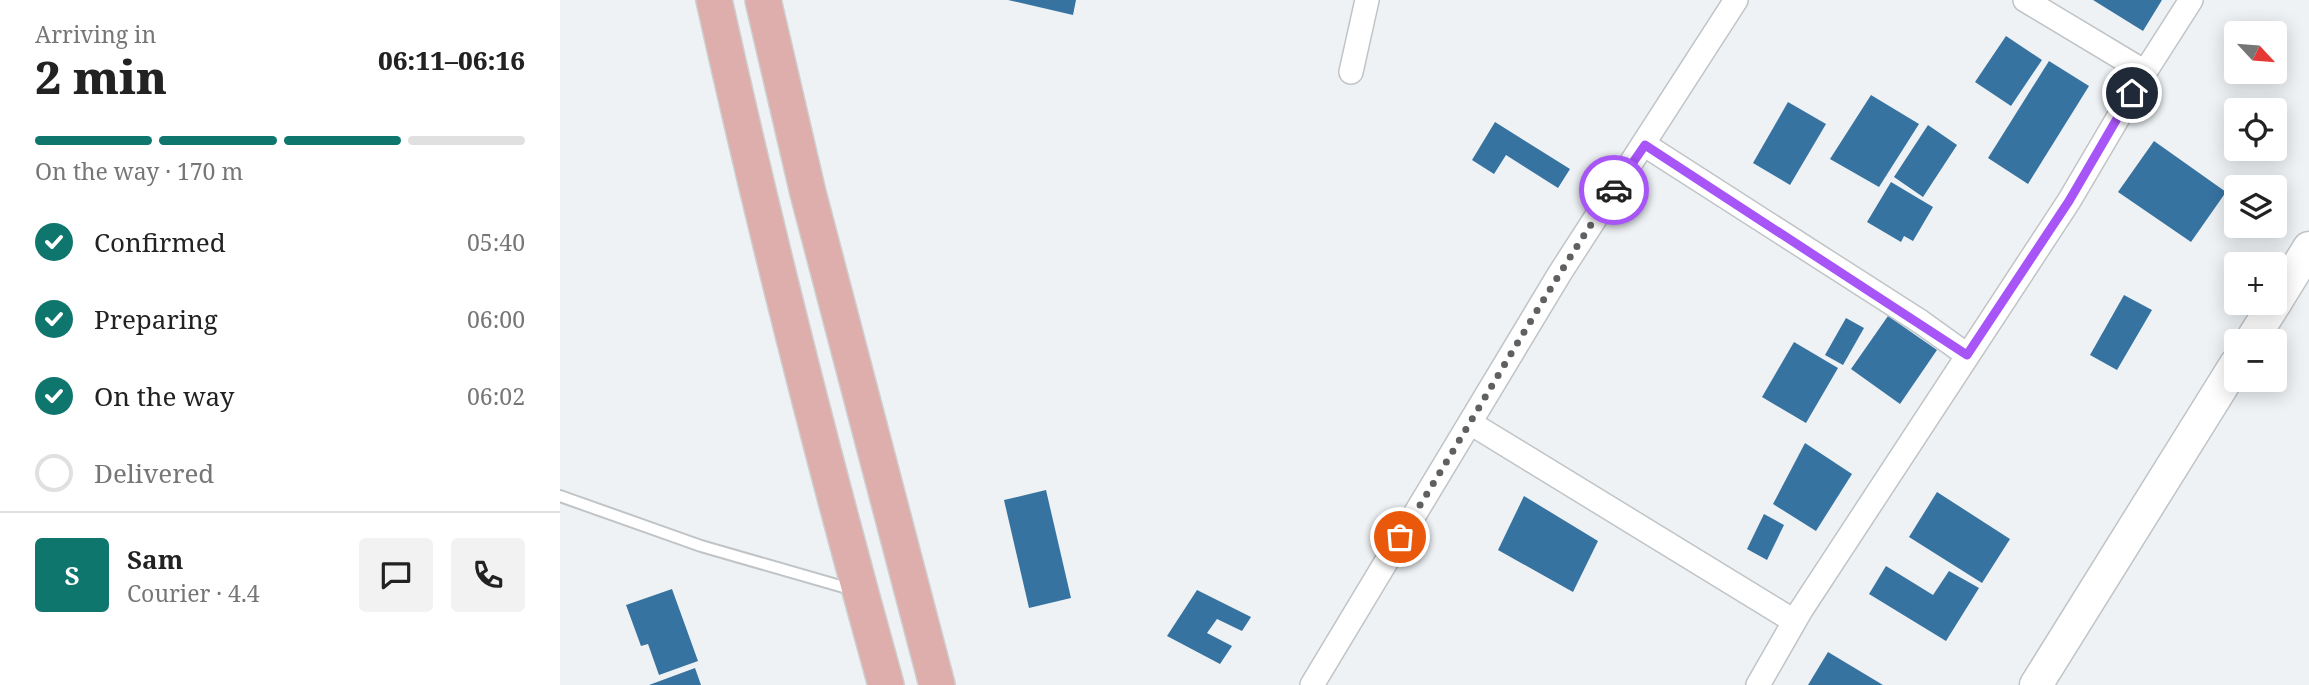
<!DOCTYPE html>
<html lang="en">
<head>
<meta charset="utf-8">
<style>
  :root { --surface:#fff; --page:#f2f2f2; --text:#222; --muted:#767676; --line:#e0e0e0; --accent:#0f766e }
  body { margin:0; font-family:"Noto Serif",serif; background:var(--page); color:var(--text); height:100vh; display:flex; flex-direction:column; font-size:26px; white-space:nowrap }
  * { box-sizing:border-box; margin:0 }
  p { font-size:23px; color:var(--muted) }
  .icon { flex:none; width:38px; height:38px; fill:none; stroke:currentColor; stroke-width:2; stroke-linecap:round; stroke-linejoin:round }
  .map { position:relative; flex:1; overflow:hidden }
  .drawer { display:flex; flex-direction:column; background:var(--surface); width:560px }
  .drawer>* { flex:none }
  .needle { width:46px; rotate:116deg }
  .controls { position:absolute; left:1664px; top:21px; display:grid; gap:14px }
  .controls a { display:grid; place-items:center; width:63px; height:63px; border-radius:7px; background:var(--surface); box-shadow:0 4px 18px #0003; font-size:35px }
  .pin { position:absolute; display:grid; place-items:center; width:60px; height:60px; color:#fff; margin:-30px; border:4px solid #fff; border-radius:50%; box-shadow:0 2px 7px #0007 }
  .courier { position:absolute; display:grid; place-items:center; width:70px; height:70px; margin:-35px; border:5px solid #a855f7; border-radius:50%; background:#fff; color:#222; box-shadow:0 2px 9px #0007 }
  .overview em { font-style:normal; font-weight:800 }
  .overview div { display:flex; flex-direction:column-reverse }
  .overview { display:flex; align-items:center; justify-content:space-between; height:119px; padding:0 35px }
  h1 { font-size:46px; font-weight:800; line-height:52px }
  .bar { display:grid; grid-template-columns:repeat(4,1fr); gap:10px 7px; align-content:center; height:84px; padding:0 35px }
  .bar i { height:9px; border-radius:5px; background:var(--line) }
  .bar .selected { background:var(--accent) }
  .bar p { grid-column:span 4 }
  .line { display:flex; align-items:center; gap:18px; padding:0 35px; border-top:2px solid var(--line) }
  .line div { flex:1 }
  .round { display:grid; place-items:center; flex:none; width:74px; height:74px; border-radius:7px; background:var(--page) }
  ol { padding:0 35px; list-style:none }
  li { display:flex; align-items:center; gap:21px; height:77px }
  li p { margin-inline-start:auto }
  li .icon { padding:7px; border-radius:50%; background:var(--accent); color:#fff; stroke-width:4 }
  li:last-child { color:var(--muted) }
  li i { width:38px; height:38px; border:4px solid var(--line); border-radius:50% }
  main { display:flex; flex:1; min-height:0 }
  .map>svg:first-child { display:block }
  .building { fill:#3773a1 }
  .lines { fill:none; stroke-linecap:round; stroke-linejoin:round }
  .lane-casing { stroke:#c0c4c6; stroke-width:14 }
  .street-casing { stroke:#c0c4c6; stroke-width:26 }
  .secondary-casing { stroke:#c0c4c6; stroke-width:35 }
  .primary-casing { stroke:#cfcfd0; stroke-width:38 }
  .lane { stroke:#fff; stroke-width:10 }
  .street { stroke:#fff; stroke-width:23 }
  .secondary { stroke:#fff; stroke-width:32 }
  .primary { stroke:#ddaeac; stroke-width:35 }
  .done { stroke:#5e6061; stroke-width:7; stroke-dasharray:0 12.6 }
  .route { stroke:#a855f7; stroke-width:9 }
</style>
</head>
<body>
<main>
<section class="drawer">
<div class="overview"><div><h1>2 min</h1><p>Arriving in</p></div><em>06:11–06:16</em></div>
<div class="bar"><i class="selected"></i><i class="selected"></i><i class="selected"></i><i></i><p>On the way · 170 m</p></div>
<ol>
<li><svg class="icon" aria-label="check" viewBox="0 0 24 24"><path d="M5 12l5 5 9-10"/></svg>Confirmed<p>05:40</p></li>
<li><svg class="icon" aria-label="check" viewBox="0 0 24 24"><path d="M5 12l5 5 9-10"/></svg>Preparing<p>06:00</p></li>
<li><svg class="icon" aria-label="check" viewBox="0 0 24 24"><path d="M5 12l5 5 9-10"/></svg>On the way<p>06:02</p></li>
<li><i></i>Delivered</li>
</ol>
<div class="line" style="height:126px"><b class="round" style="background:var(--accent);color:#fff">S</b><div><b>Sam</b><p>Courier · 4.4</p></div><a class="round"><svg class="icon" aria-label="chat" viewBox="0 0 24 24"><path d="M4 5h16v11H9l-5 4z"/></svg></a><a class="round"><svg class="icon" aria-label="phone" viewBox="0 0 24 24"><path d="M5 4h4l2 5-3 2q2 4 5 5l2-3 5 2v4C11 20 4 13 5 4z"/></svg></a></div>
</section>
<div class="map">
<svg width="1749" height="685" viewBox="0 0 1749 685">
  <rect width="100%" height="100%" fill="#eef2f5"/>
  <g class="building">
    <polygon points="448,0 516,0 513,15"/>
    <polygon points="1533,0 1602,0 1583,31"/>
    <polygon points="1446,36 1482,60 1451,106 1415,82"/>
    <polygon points="1489,61 1529,86 1468,184 1428,158"/>
    <polygon points="1311,95 1359,124 1319,187 1270,159"/>
    <polygon points="1228,102 1266,124 1230,185 1193,163"/>
    <polygon points="935,122 1010,169 998,188 946,155 934,174 912,160"/>
    <polygon points="1368,125 1397,145 1363,197 1334,177"/>
    <polygon points="1594,141 1666,192 1631,242 1558,192"/>
    <polygon points="1331,182 1373,207 1353,241 1344,236 1341,242 1307,222"/>
    <polygon points="1564,295 1592,310 1557,370 1530,355"/>
    <polygon points="1328,316 1377,350 1340,404 1291,369"/>
    <polygon points="1286,318 1304,328 1283,365 1265,355"/>
    <polygon points="1234,342 1278,368 1246,423 1202,397"/>
    <polygon points="1245,443 1292,474 1256,531 1213,504"/>
    <polygon points="486,490 511,598 469,608 444,500"/>
    <polygon points="1377,492 1450,539 1422,583 1349,537"/>
    <polygon points="964,496 1038,541 1013,592 938,550"/>
    <polygon points="1204,514 1224,525 1207,560 1187,549"/>
    <polygon points="1326,566 1373,595 1389,571 1419,588 1386,641 1309,594"/>
    <polygon points="112,589 138,661 99,675 88,644 81,646 66,605"/>
    <polygon points="637,590 691,617 682,631 657,619 647,633 672,646 660,664 607,636"/>
    <polygon points="1268,652 1323,685 1248,685"/>
    <polygon points="135,668 141,685 89,685"/>
  </g>
  <g class="lines">
    <defs>
      <polyline id="lane" points="0,496 141,546 294,590"/>
      <g id="street">
        <polyline points="1465,0 1585,72"/>
        <polyline points="791,72 807,0"/>
        <polyline points="1085,145 1361,322 1407,355"/>
        <polyline points="912,424 1234,621"/>
        <polyline points="752,685 1000,273 1176,0"/>
        <polyline points="1198,685 1241,610 1509,201 1585,72 1631,0"/>
      </g>
      <g id="secondary">
        <polyline points="1715,303 1749,248"/>
        <polyline points="1691,341 1715,303"/>
        <polyline points="1476,685 1676,364"/>
      </g>
      <g id="primary">
        <path d="M154 0C205 230 263 458 326 685"/>
        <polyline points="203,0 248,193 377,685"/>
      </g>
    </defs>
    <use href="#lane" class="lane-casing"/>
    <use href="#street" class="street-casing"/>
    <use href="#secondary" class="secondary-casing"/>
    <use href="#primary" class="primary-casing"/>
    <use href="#lane" class="lane"/>
    <use href="#street" class="street"/>
    <use href="#secondary" class="secondary"/>
    <use href="#primary" class="primary"/>
  </g>
  <g class="lines">
    <path class="done" d="M840 537C913 422 978 302 1054 190"/>
    <polyline class="route" points="1054,190 1085,145 1407,355 1509,201 1572,93"/>
  </g>
</svg>
<div class="controls">
<a><svg class="needle" viewBox="-14 -14 28 28"><path d="M0-13l5 13h-10z" fill="#e53935"/><path d="M0 13l5-13h-10z" fill="#767676"/></svg></a>
<a><svg class="icon" aria-label="locate" viewBox="0 0 24 24"><circle cx="12" cy="12" r="6"/><path d="M12 2v4M12 18v4M2 12h4M18 12h4"/></svg></a>
<a><svg class="icon" aria-label="layers" viewBox="0 0 24 24"><path d="M12 4l9 5-9 5-9-5zM3 14l9 5 9-5"/></svg></a>
<a>+</a>
<a>−</a>
</div>
<div class="pin" style="left:840px;top:537px;background:#ea580c"><svg class="icon" aria-label="bag" viewBox="0 0 24 24"><path d="M5 8h14l-1 12H6zM9 8a3 3 0 0 1 6 0"/></svg></div>
<div class="pin" style="left:1572px;top:93px;background:#1f2937"><svg class="icon" aria-label="home" viewBox="0 0 24 24"><path d="M3 11l9-7 9 7M6 9v11h12V9"/></svg></div>
<div class="courier" style="left:1054px;top:190px"><svg class="icon" aria-label="car" viewBox="0 0 24 24"><path d="M5 17H2v-5l4-1 3-4h7l3 4 3 1v5h-3M9 17h6M6 11h13"/><circle cx="7" cy="17" r="2"/><circle cx="17" cy="17" r="2"/></svg></div>
</div>
</main>
</body>
</html>
